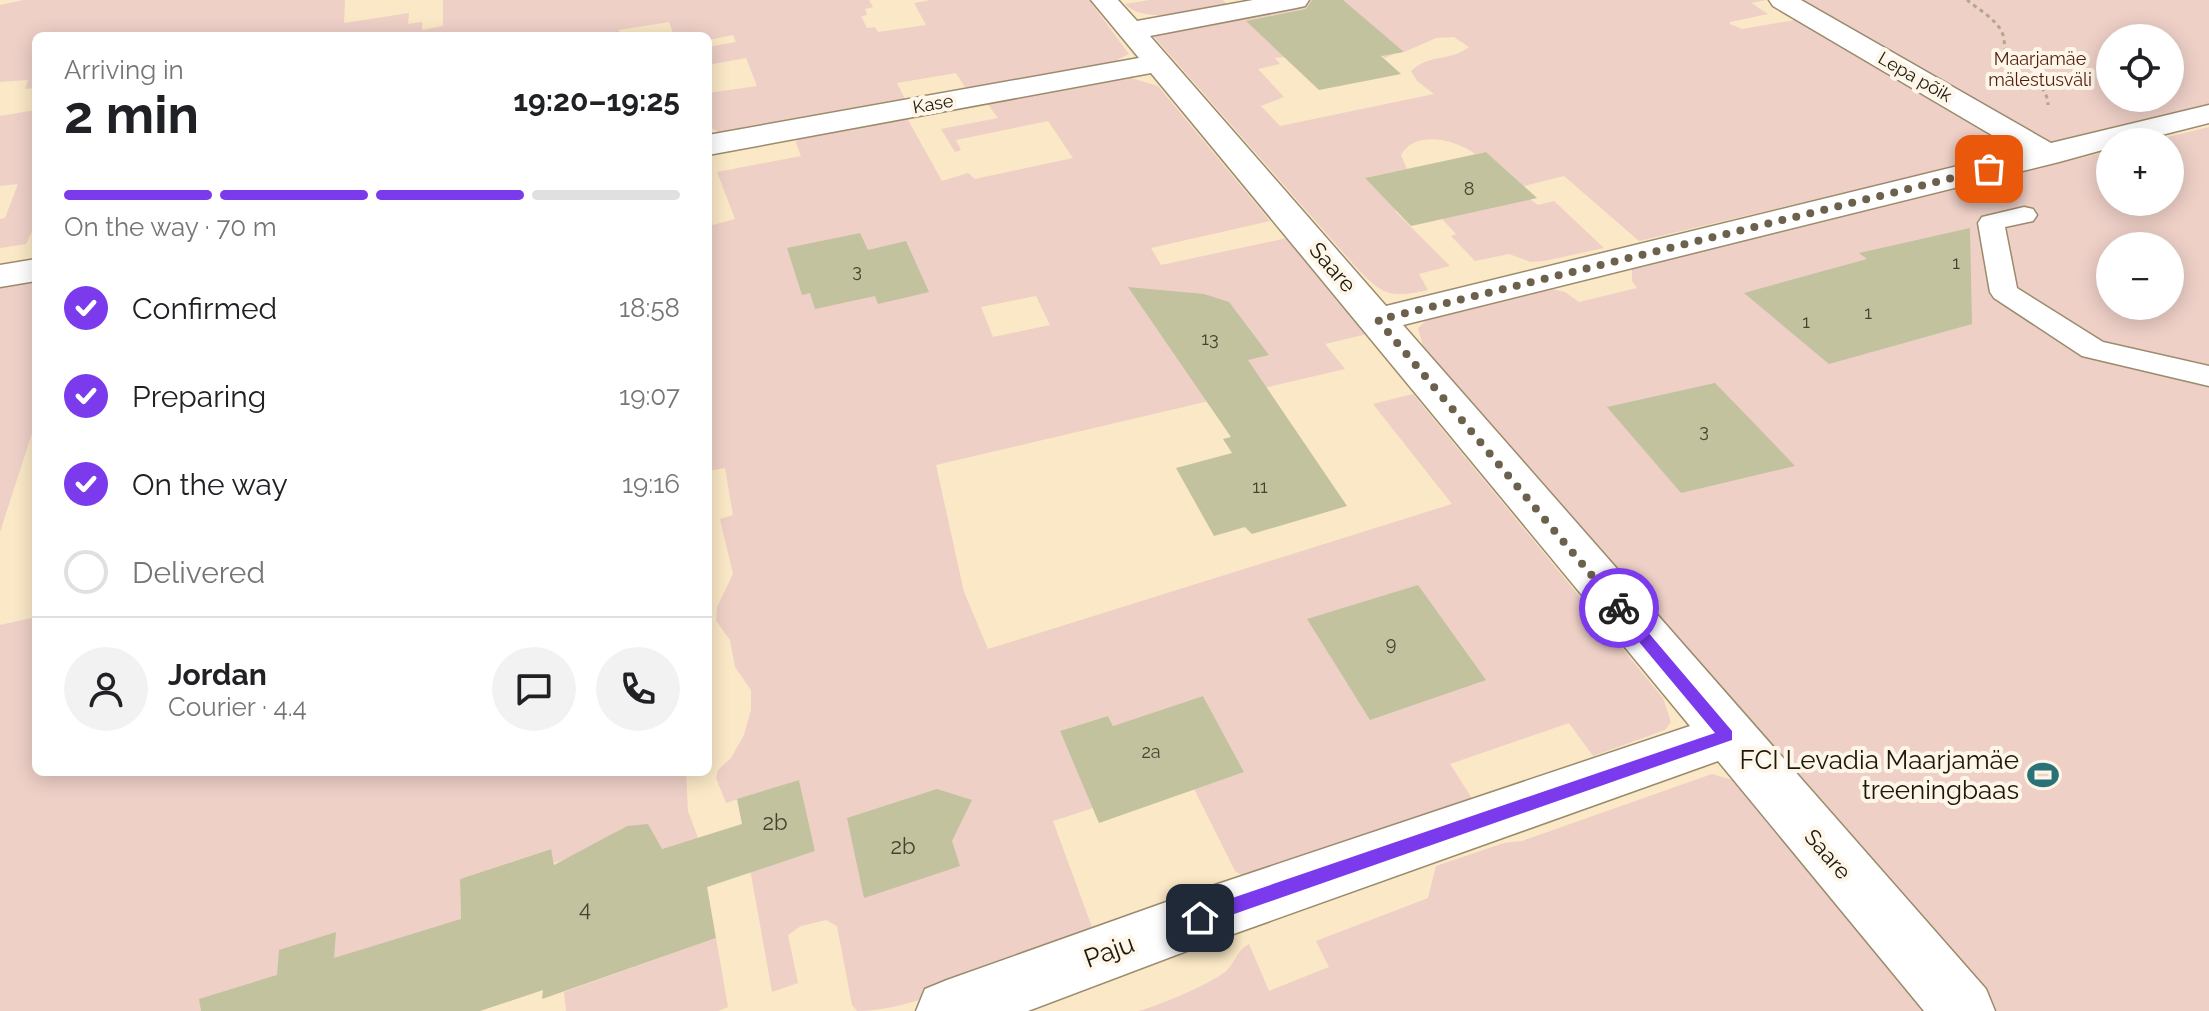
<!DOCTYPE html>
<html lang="en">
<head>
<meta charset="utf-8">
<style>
  :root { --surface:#fff; --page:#f2f2f2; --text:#202124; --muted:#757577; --line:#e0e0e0; --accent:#7c3aed }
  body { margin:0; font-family:Raleway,sans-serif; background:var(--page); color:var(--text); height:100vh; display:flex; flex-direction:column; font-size:30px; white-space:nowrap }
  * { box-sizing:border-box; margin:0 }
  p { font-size:26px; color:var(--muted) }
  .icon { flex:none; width:44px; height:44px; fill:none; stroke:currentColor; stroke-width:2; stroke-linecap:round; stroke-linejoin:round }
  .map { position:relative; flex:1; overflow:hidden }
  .details { position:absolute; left:32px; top:32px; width:680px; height:744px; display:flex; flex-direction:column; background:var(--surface); border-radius:12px; box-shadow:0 4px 20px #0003 }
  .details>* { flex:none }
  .tools { position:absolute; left:2096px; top:24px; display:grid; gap:16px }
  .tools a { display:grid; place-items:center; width:88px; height:88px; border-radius:50%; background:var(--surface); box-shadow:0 4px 20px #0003; font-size:40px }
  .pin { position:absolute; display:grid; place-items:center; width:68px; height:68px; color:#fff; margin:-34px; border-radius:16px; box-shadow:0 4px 12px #0006 }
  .courier { position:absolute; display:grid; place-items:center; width:80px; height:80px; margin:-40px; border:6px solid #7c3aed; border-radius:50%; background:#fff; color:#222; box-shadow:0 2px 10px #0007 }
  .headline em { font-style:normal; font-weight:700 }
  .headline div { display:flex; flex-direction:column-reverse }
  .headline { display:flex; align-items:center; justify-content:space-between; height:136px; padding:0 32px }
  h1 { font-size:52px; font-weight:700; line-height:60px }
  .bar { display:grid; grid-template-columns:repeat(4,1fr); gap:12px 8px; align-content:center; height:96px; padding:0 32px }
  .bar i { height:10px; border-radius:6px; background:var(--line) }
  .bar .current { background:var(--accent) }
  .bar p { grid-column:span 4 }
  .line { display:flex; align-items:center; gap:20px; padding:0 32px; border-top:2px solid var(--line) }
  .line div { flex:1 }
  .round { display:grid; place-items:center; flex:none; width:84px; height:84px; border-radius:42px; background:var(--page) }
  ol { padding:0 32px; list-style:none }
  li { display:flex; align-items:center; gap:24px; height:88px }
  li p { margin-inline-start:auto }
  li .icon { padding:8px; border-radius:50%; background:var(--accent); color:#fff; stroke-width:4 }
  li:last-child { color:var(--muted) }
  li i { width:44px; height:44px; border:4px solid var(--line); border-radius:50% }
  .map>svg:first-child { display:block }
  .green { fill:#eed0c7; fill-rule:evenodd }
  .building { fill:#c2c29e }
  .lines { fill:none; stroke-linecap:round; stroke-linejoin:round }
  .service-casing { stroke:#9b8b6c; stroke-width:3 }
  .minor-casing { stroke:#9b8b6c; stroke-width:3 }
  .path { stroke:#b4a68b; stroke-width:3; stroke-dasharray:4 4; stroke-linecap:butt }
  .service { fill:#fff; fill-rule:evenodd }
  .minor { fill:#fff; fill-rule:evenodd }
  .route { fill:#7c3aed }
  .done { stroke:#6b614c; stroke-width:8; stroke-dasharray:0 14.4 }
  .labels { text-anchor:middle; stroke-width:8; stroke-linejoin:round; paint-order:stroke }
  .far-park-label { font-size:18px; fill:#521c0d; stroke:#fef7e9 }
  .far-street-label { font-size:18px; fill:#1e180b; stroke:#fef7e9 }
  .number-label { font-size:18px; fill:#474230 }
  .street-label { font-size:22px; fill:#1e180b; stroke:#fef7e9 }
  .near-number-label { font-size:22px; fill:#474230 }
  .near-poi-label { font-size:26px; fill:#1e180b; stroke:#fef7e9; text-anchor:end }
  .near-street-label { font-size:26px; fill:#1e180b; stroke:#fef7e9 }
</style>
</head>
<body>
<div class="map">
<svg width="2209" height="1011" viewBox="0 0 2209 1011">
  <rect width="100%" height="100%" fill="#fae8c6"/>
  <g class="green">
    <polygon points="24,0 345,0 344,23 409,13 408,24 422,22 422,30 443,26 443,0 869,0 873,7 865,9 867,15 861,16 867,28 875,27 878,32 926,25 914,3 931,0 1089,0 1129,54 1111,63 967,90 956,73 897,83 906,101 722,134 708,126 708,93 757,86 746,58 708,65 708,47 736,42 733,35 708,40 708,36 674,36 669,22 619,30 620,36 36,36 36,88 25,89 28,80 0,82 0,5"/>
    <path d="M1150 0H1223L1228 5C1202 9 1145 26 1125 4Z"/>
    <path d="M1313 0H1766L1751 3 1768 14 1730 22V24L1742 29 1801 19 1993 134 2001 147 1987 159 1639 241 1564 176 1524 186 1486 152 1475 154C1457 140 1415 129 1401 155L1407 169 1365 178 1379 193 1419 205 1395 211 1450 266 1419 274 1428 290C1388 299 1381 294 1354 265L1155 38 1156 35 1203 20ZM1454 37 1469 47C1450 62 1430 53 1411 71L1417 81 1434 94 1280 126 1261 106 1284 97 1258 69 1280 64 1275 58 1374 49 1385 58 1394 54 1385 47 1394 44 1404 52 1436 38Z"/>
    <path d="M1782 0H2209V114L2048 155ZM2110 38H2170V98H2110Z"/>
    <path d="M1128 77 1158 86 1270 221 1151 248 1161 265 1287 238 1367 334 1325 344 1345 369 936 465 964 592 988 649 1452 504 1373 404 1413 394 1663 698 1671 722 1665 730 1593 756 1569 723 1450 764 1475 803 1245 877 1235 871 1194 789 1244 772 1203 696 1113 726 1108 716 1060 731 1093 808 1053 821 1093 930C1030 956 922 1011 857 1011L852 1005 837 926 826 920 801 926 788 935 798 983 772 992 747 852 772 865 815 851 799 780 726 803 716 778 718 770 731 758 744 735 751 710V690L735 667 730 640 716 621 717 607 733 574 720 519 733 515 725 468 708 471V217L713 225 735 219 717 172 801 156 796 143 797 139 907 118 942 181 968 173 975 179 1073 158 1048 121 956 140 961 150 955 152 941 129 998 118 986 102ZM1036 296 1050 325 993 337 981 307Z"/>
    <polygon points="36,110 36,223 26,244 0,248 0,219 5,218 18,184 0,186 0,116"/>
    <path d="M2209 127V1011H1994L1423 346 1418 328 1429 318 1543 287 1565 292 1579 302 1637 288 1632 281V268L2110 151V202H2170V142H2147ZM2110 246H2170V306H2110Z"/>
    <polygon points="1530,199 1538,205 1554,201 1604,248 1544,261 1531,262 1509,254 1475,261 1451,236 1456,234 1442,219"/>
    <polygon points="36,281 36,421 0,532 0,288"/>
    <path d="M36 617V772H686L688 811 698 838 658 850 638 825C623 826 612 831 605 845L554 863 550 849 460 879 463 1011H0V625Z"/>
    <path d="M1712 774 1736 781 1935 1011H1138C1158 1006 1208 985 1225 972 1235 964 1236 951 1249 944L1269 991 1329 967 1316 941 1428 898 1436 866 1504 843 1522 841Z"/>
    <polygon points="716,938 728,1007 718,1011 566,1011 564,992"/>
  </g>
  <g class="building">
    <polygon points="1312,0 1343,0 1404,52 1381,56 1401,74 1319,90 1246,21 1306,9"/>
    <polygon points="1486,152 1537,198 1411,226 1365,178"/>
    <polygon points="1970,228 1972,324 1829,364 1744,293 1867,259 1859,253"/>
    <polygon points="860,233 868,250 906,241 929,292 878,304 875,296 815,309 810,293 802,295 787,248"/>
    <polygon points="1128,287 1204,294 1229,302 1269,355 1248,360 1347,506 1252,534 1245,527 1214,536 1176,468 1232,453 1223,439 1231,437"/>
    <polygon points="1715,383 1752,421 1795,466 1681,493 1607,407"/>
    <polygon points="1418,585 1486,680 1370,720 1307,619"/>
    <polygon points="1203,696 1244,772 1099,823 1060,731 1108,716 1113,726"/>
    <polygon points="799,780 815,851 707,887 716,938 542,999 543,990 480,1011 201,1011 199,999 277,975 279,950 336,932 334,958 461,919 460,879 551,849 554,865 627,826 648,824 662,849 742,824 737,799"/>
    <polygon points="937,789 972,800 952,841 960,866 864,898 847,818"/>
  </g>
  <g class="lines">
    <defs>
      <polygon id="service" points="2024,207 2033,209 2037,215 2033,221 2005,227 2017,288 2103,342 2209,366 2209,386 2082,356 1994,298 1990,292 1978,223 1982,217"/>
      <g id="minor">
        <polygon points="1091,0 1118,0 1137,21 1253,0 1309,0 1305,6 1296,8 1150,36 1386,306 2019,151 1773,6 1769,0 1801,0 2051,143 2209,105 2209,123 2134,142 2110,142 2110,148 2059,162 1403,325 1986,989 1995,1011 1924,1011 1718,761 1200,946 1028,1011 916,1011 925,989 947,980 1200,890 1690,726 1151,73 708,155 708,135 1139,58"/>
        <polygon points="36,259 36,281 0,287 0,265"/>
      </g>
    </defs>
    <use href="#service" class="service-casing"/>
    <use href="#minor" class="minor-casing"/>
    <path class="path" d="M1967 0C1978 9 1999 21 2003 35 2006 47 2003 54 2012 64 2026 79 2047 82 2048 105"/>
    <use href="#service" class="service"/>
    <use href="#minor" class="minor"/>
  </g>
  <polygon class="route" points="1619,602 1624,604 1732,731 1732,740 1200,926 1194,923 1191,918 1194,912 1200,909 1715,733 1614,612 1614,604"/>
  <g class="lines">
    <polyline class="done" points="1619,608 1378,320 1989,169"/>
  </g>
  <defs>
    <symbol id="stadium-bare" viewBox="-9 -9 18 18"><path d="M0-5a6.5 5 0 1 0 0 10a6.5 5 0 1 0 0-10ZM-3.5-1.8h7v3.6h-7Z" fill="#297378" stroke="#fef7e9" stroke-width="2.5" paint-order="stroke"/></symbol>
  </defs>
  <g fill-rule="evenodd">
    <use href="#stadium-bare" x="2021" y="753" width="44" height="44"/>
  </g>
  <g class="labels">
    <g class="far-park-label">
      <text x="2040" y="65">Maarjamäe<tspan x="2040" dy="21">mälestusväli</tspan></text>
    </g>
    <g class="far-street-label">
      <text transform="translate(1915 77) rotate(30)" y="6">Lepa põik</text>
      <text transform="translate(933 104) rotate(-10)" y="6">Kase</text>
    </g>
    <g class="number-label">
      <text x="1469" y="195">8</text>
      <text x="1956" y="269">1</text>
      <text x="857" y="277">3</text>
      <text x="1868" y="319">1</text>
      <text x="1806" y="328">1</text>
      <text x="1210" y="345">13</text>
      <text x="1704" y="437">3</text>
      <text x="1260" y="493">11</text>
      <text x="1391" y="650">9</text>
      <text x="1151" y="758">2a</text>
    </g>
    <g class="street-label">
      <text transform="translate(1333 267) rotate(49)" y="8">Saare</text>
      <text transform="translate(1828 854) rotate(49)" y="8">Saare</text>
    </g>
    <g class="near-number-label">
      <text x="775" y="830">2b</text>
      <text x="903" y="854">2b</text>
      <text x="585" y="916">4</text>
    </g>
    <g class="near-poi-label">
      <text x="2019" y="769">FCI Levadia Maarjamäe<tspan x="2019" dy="30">treeningbaas</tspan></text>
    </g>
    <g class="near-street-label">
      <text transform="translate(1109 951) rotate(-20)" y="9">Paju</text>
    </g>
  </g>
</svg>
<div class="tools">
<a><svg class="icon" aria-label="locate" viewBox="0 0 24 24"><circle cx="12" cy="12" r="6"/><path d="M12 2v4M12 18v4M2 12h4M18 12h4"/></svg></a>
<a>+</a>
<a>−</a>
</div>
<div class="pin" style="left:1989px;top:169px;background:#ea580c"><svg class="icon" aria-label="bag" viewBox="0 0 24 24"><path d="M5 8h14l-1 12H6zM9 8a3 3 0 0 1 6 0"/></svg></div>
<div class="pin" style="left:1200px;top:918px;background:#1f2937"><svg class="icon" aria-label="home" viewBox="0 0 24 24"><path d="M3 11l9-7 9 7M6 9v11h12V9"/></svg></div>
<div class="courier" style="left:1619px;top:608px"><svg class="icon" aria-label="bike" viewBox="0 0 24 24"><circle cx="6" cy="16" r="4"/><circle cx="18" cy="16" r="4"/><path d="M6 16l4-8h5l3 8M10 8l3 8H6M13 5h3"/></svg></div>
<section class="details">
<div class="headline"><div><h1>2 min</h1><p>Arriving in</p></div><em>19:20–19:25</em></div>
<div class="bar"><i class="current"></i><i class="current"></i><i class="current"></i><i></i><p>On the way · 70 m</p></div>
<ol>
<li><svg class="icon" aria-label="check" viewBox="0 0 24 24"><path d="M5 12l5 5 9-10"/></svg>Confirmed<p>18:58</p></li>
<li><svg class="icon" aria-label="check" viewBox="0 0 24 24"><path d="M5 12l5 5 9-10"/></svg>Preparing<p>19:07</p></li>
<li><svg class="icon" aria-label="check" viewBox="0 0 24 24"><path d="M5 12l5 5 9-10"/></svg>On the way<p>19:16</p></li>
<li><i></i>Delivered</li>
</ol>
<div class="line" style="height:144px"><a class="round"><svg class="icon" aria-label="person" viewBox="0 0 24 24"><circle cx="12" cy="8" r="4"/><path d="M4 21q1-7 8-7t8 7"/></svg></a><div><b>Jordan</b><p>Courier · 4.4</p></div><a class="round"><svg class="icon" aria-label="chat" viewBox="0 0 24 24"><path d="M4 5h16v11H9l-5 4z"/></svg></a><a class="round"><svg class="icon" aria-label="phone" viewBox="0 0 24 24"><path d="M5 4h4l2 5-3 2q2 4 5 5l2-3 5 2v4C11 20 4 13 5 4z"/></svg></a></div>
</section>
</div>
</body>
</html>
